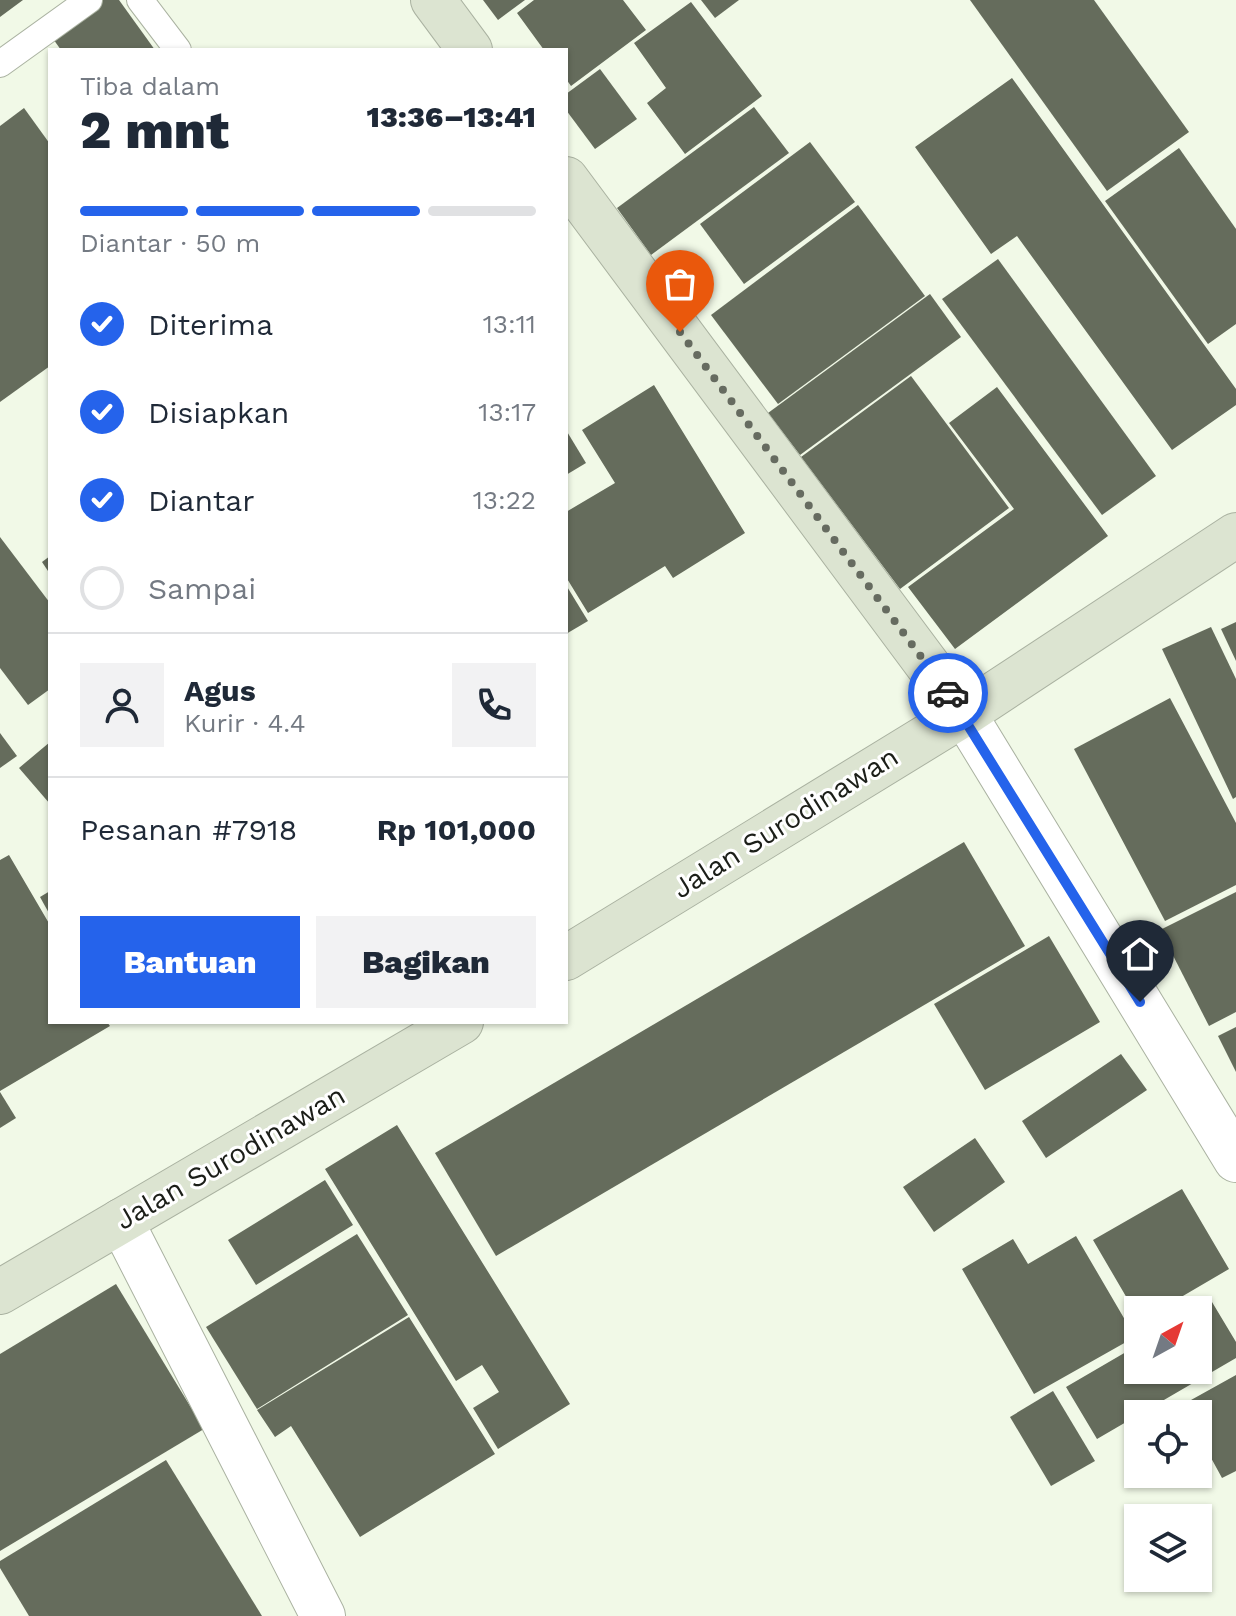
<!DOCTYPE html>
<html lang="id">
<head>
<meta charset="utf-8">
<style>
  :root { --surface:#fff; --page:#f2f2f3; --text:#1f2937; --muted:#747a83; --line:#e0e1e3; --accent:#2563eb }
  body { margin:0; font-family:"Work Sans",sans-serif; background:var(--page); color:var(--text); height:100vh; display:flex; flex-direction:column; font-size:30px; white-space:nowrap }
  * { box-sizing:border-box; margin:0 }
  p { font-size:26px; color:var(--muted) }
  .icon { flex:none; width:44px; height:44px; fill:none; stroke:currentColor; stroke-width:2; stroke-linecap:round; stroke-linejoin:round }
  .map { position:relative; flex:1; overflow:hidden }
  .sheet { position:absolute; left:48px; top:48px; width:520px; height:976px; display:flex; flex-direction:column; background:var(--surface); border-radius:0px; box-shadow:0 2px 6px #0004 }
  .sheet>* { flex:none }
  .needle { width:52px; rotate:40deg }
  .buttons { position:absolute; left:1124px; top:1296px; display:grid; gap:16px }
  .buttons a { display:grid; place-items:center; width:88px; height:88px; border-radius:0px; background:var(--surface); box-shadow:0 2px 6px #0004; font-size:40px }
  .pin { position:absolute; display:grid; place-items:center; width:68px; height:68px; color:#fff; margin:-82px -34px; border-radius:50% 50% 50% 0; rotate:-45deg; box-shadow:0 0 8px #0007 }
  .pin .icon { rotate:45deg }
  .courier { position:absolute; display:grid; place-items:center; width:80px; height:80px; margin:-40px; border:6px solid #2563eb; border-radius:50%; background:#fff; color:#222; box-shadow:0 2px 10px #0007 }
  .head em { font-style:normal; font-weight:800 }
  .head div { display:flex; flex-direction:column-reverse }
  .head { display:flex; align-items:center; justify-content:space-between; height:136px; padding:0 32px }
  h1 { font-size:52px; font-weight:800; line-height:60px }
  .bar { display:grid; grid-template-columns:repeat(4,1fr); gap:12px 8px; align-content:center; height:96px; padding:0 32px }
  .bar i { height:10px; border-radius:6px; background:var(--line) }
  .bar .active { background:var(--accent) }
  .bar p { grid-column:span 4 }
  .line { display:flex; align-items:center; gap:20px; padding:0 32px; border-top:2px solid var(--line) }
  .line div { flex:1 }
  .round { display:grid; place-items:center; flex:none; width:84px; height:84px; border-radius:0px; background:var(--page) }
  ol { padding:0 32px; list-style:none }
  li { display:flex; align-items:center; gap:24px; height:88px }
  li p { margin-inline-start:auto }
  li .icon { padding:8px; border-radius:50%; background:var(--accent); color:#fff; stroke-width:4 }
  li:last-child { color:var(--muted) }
  li i { width:44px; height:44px; border:4px solid var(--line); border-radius:50% }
  .button { display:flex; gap:16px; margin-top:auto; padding:16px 32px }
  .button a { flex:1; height:92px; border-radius:0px; background:var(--accent); color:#fff; font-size:32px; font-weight:800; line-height:92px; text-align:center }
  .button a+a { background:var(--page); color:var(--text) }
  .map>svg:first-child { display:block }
  .building { fill:#656c5c }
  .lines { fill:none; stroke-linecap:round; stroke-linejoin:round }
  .lane-casing { stroke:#aab2a1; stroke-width:28 }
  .street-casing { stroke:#aab2a1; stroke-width:46 }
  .secondary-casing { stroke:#aab2a1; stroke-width:46 }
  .lane { stroke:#fff; stroke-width:26 }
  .street { stroke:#fff; stroke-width:44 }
  .secondary { stroke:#dce4d1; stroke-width:44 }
  .done { stroke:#666b60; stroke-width:8; stroke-dasharray:0 14.4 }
  .route { stroke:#2563eb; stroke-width:10 }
  .labels { text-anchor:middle; stroke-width:6; stroke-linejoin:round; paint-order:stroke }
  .street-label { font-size:28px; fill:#1b1e18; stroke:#fff }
</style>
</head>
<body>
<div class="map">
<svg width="1236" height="1616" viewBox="0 0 1236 1616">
  <rect width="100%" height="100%" fill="#f1f9e7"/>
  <g class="building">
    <polygon points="0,0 23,0 0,17"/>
    <polygon points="101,0 119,0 155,50 61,50 51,36"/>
    <polygon points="483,0 525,0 498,20"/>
    <polygon points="534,0 623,0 646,30 571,86 566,79 566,50 544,50 517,13"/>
    <polygon points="701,0 739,0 715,18"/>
    <polygon points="970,0 1094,0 1189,132 1107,191"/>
    <polygon points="691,2 762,96 685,154 647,103 666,88 634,43"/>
    <polygon points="600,69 637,119 595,149 566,110 566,94"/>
    <polygon points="1012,78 1236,389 1236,405 1172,450 1017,236 991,254 915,147"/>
    <polygon points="754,107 789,153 651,255 617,208"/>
    <polygon points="24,108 50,144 50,366 0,402 0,126"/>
    <polygon points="810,142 855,202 744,284 700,224"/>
    <polygon points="1179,148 1236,229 1236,324 1208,344 1105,201"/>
    <polygon points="858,205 925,296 778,404 711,315"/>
    <polygon points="998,259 1156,476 1102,515 942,299"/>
    <polygon points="930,294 961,337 800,455 768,413"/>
    <polygon points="911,376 1009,508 900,589 801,457"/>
    <polygon points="654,385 745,533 673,578 665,566 588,613 566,577 566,512 615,483 582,430"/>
    <polygon points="997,387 1108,536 955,649 908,587 1014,509 949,423"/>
    <polygon points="566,430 586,463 566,475"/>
    <polygon points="0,537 50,603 50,689 28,705 0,668"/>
    <polygon points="50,556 50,574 42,562"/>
    <polygon points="566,585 588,621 566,634"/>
    <polygon points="1236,622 1236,661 1221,629"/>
    <polygon points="1211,627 1236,679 1236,797 1233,799 1162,649"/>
    <polygon points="1170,698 1236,823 1236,885 1165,921 1074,749"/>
    <polygon points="0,733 17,756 0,768"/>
    <polygon points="50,742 50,804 19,768"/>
    <polygon points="964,842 1025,946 496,1256 435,1153"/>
    <polygon points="9,855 50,925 50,1022 107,1022 110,1026 0,1091 0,860"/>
    <polygon points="50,891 50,915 40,897"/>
    <polygon points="1236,892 1236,1012 1209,1026 1160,930"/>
    <polygon points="1049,936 1100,1022 985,1090 934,1004"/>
    <polygon points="1236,1027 1236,1072 1218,1036"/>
    <polygon points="1121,1054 1147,1090 1046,1158 1022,1121"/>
    <polygon points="0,1092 16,1118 0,1128"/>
    <polygon points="397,1125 570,1404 498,1449 473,1408 499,1392 482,1365 456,1381 325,1169"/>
    <polygon points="975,1138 1005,1182 934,1232 903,1187"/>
    <polygon points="325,1180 353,1225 256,1285 228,1240"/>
    <polygon points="1182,1189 1229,1269 1159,1310 1138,1310 1138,1317 1093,1240"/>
    <polygon points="357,1234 408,1315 257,1409 206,1327"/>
    <polygon points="1076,1236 1135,1337 1034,1394 962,1269 1013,1239 1028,1264"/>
    <polygon points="116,1284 204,1429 0,1551 0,1354"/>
    <polygon points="1212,1302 1236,1342 1236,1358 1097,1439 1066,1387 1138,1345 1138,1370 1198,1370 1198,1310"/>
    <polygon points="409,1317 495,1454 360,1537 291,1426 275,1437 257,1410"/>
    <polygon points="1236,1375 1236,1471 1222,1478 1198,1434 1198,1414 1187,1414 1182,1405"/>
    <polygon points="1053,1391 1095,1461 1051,1486 1010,1417"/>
    <polygon points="166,1460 262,1616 29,1616 0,1568 0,1561"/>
  </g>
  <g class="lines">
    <defs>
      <g id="lane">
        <polyline points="140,0 178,50"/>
        <polyline points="0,64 89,0"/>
      </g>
      <g id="street">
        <polyline points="964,714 1236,1160"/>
        <polyline points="121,1221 323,1616"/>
      </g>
      <g id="secondary">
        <polyline points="433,0 470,50"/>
        <polyline points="566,179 964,714"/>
        <polyline points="566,958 964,714 1236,535"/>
        <polyline points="0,1292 461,1022"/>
      </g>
    </defs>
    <use href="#lane" class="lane-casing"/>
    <use href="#street" class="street-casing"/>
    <use href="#secondary" class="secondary-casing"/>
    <use href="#lane" class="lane"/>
    <use href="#street" class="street"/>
    <use href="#secondary" class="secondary"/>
  </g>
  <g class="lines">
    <polyline class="done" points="680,332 948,693"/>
    <polyline class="route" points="948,693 1140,1002"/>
  </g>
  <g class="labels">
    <g class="street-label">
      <text transform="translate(785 822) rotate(-32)" y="10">Jalan Surodinawan</text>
      <text transform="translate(230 1157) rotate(-30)" y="10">Jalan Surodinawan</text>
    </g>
  </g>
</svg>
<div class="buttons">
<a><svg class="needle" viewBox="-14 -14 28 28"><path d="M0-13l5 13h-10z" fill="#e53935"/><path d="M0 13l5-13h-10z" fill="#747a83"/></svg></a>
<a><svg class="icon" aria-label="locate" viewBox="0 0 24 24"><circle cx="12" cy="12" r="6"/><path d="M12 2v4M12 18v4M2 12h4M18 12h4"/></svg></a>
<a><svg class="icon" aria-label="layers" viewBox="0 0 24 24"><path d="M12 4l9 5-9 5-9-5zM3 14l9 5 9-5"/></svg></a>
</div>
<div class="pin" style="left:680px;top:332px;background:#ea580c"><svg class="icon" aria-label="bag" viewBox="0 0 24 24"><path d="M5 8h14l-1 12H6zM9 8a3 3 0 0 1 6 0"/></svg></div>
<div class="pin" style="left:1140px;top:1002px;background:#1f2937"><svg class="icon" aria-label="home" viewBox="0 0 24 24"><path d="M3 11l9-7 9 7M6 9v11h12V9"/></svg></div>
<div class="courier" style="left:948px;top:693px"><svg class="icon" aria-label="car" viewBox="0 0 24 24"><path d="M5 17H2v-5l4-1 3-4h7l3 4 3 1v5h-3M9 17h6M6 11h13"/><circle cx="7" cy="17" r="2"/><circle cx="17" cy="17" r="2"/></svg></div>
<section class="sheet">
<div class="head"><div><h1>2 mnt</h1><p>Tiba dalam</p></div><em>13:36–13:41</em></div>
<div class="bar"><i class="active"></i><i class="active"></i><i class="active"></i><i></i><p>Diantar · 50 m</p></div>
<ol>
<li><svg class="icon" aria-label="check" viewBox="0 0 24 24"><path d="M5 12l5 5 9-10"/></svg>Diterima<p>13:11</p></li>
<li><svg class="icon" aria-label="check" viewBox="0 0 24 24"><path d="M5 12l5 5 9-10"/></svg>Disiapkan<p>13:17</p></li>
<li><svg class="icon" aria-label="check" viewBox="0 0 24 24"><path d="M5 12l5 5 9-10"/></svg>Diantar<p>13:22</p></li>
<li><i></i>Sampai</li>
</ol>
<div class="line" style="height:144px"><a class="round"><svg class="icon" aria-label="person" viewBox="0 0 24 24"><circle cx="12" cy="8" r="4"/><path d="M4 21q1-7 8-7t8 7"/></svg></a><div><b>Agus</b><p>Kurir · 4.4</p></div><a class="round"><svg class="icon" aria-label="phone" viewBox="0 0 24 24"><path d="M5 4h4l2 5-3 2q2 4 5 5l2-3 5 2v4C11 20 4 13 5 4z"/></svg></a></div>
<div class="line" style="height:104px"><div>Pesanan #7918</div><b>Rp 101,000</b></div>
<div class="button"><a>Bantuan</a><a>Bagikan</a></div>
</section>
</div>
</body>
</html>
